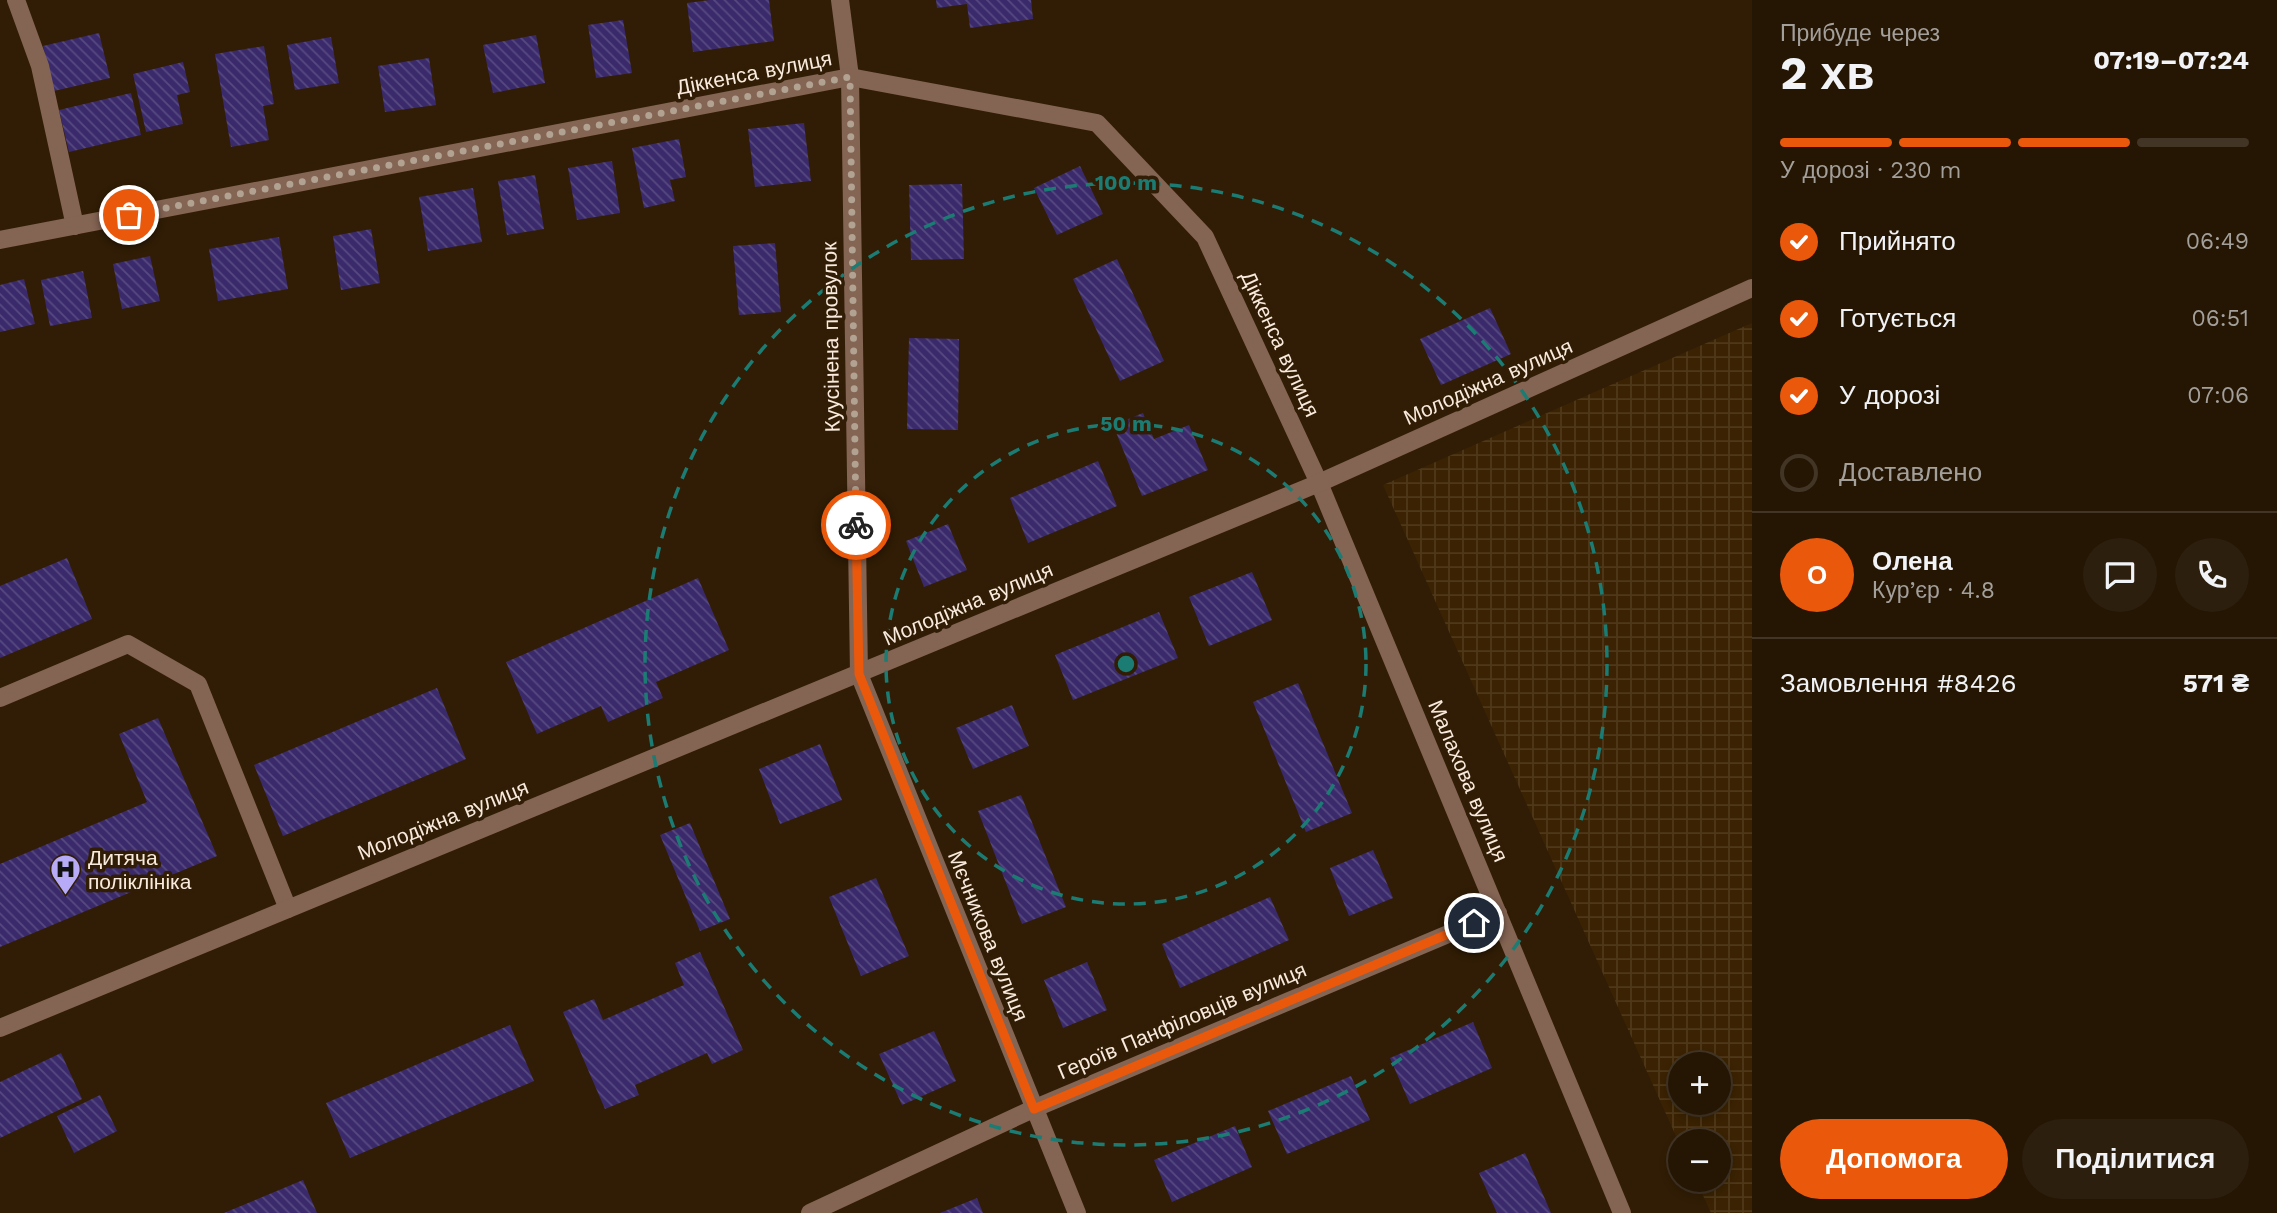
<!DOCTYPE html>
<html lang="uk">
<head>
<meta charset="utf-8">
<style>
  :root { --surface:#251604; --page:#2d1f0e; --text:#f1f3f6; --muted:#a39f9a; --line:#423526; --accent:#ea580c }
  body { margin:0; font-family:"Work Sans",sans-serif; background:var(--page); color:var(--text); height:100vh; display:flex; flex-direction:column; font-size:26px; white-space:nowrap }
  * { box-sizing:border-box; margin:0 }
  p { font-size:23px; color:var(--muted) }
  .icon { flex:none; width:38px; height:38px; fill:none; stroke:currentColor; stroke-width:2; stroke-linecap:round; stroke-linejoin:round }
  .map { position:relative; flex:1; overflow:hidden }
  .side { display:flex; flex-direction:column; background:var(--surface); width:525px }
  .side>* { flex:none }
  .fabs { position:absolute; left:1668px; top:1052px; display:grid; gap:14px }
  .fabs a { display:grid; place-items:center; width:63px; height:63px; border-radius:50%; background:var(--surface); box-shadow:0 4px 10px #0003,0 0 0 2px var(--line); font-size:35px }
  .pin { position:absolute; display:grid; place-items:center; width:60px; height:60px; color:#fff; margin:-30px; border:4px solid #fff; border-radius:50%; box-shadow:0 2px 7px #0007 }
  .courier { position:absolute; display:grid; place-items:center; width:70px; height:70px; margin:-35px; border:5px solid #ea580c; border-radius:50%; background:#fff; color:#222; box-shadow:0 2px 9px #0007 }
  .headline em { font-style:normal; font-weight:700 }
  .headline div { display:flex; flex-direction:column-reverse }
  .headline { display:flex; align-items:center; justify-content:space-between; height:119px; padding:0 28px }
  h1 { font-size:46px; font-weight:700; line-height:52px }
  .bar { display:grid; grid-template-columns:repeat(4,1fr); gap:10px 7px; align-content:center; height:84px; padding:0 28px }
  .bar i { height:9px; border-radius:5px; background:var(--line) }
  .bar .active { background:var(--accent) }
  .bar p { grid-column:span 4 }
  .line { display:flex; align-items:center; gap:18px; padding:0 28px; border-top:2px solid var(--line) }
  .line div { flex:1 }
  .round { display:grid; place-items:center; flex:none; width:74px; height:74px; border-radius:37px; background:var(--page) }
  ol { padding:0 28px; list-style:none }
  li { display:flex; align-items:center; gap:21px; height:77px }
  li p { margin-inline-start:auto }
  li .icon { padding:7px; border-radius:50%; background:var(--accent); color:#fff; stroke-width:4 }
  li:last-child { color:var(--muted) }
  li i { width:38px; height:38px; border:4px solid var(--line); border-radius:50% }
  .primary-button { display:flex; gap:14px; margin-top:auto; padding:14px 28px }
  .primary-button a { flex:1; height:80px; border-radius:42px; background:var(--accent); color:#fff; font-size:28px; font-weight:700; line-height:80px; text-align:center }
  .primary-button a+a { background:var(--page); color:var(--text) }
  main { display:flex; flex:1; min-height:0 }
  .map>svg:first-child { display:block }
  .industrial { fill:url(#industrial-grid); fill-rule:evenodd }
  .building { fill:url(#building-back-hatch) }
  .lines { fill:none; stroke-linecap:round; stroke-linejoin:round }
  .minor { stroke:#846453; stroke-width:18 }
  .done { stroke:#b2a291; stroke-width:7; stroke-dasharray:0 12.6 }
  .route { stroke:#ea580c; stroke-width:9 }
  .ring { fill:none; stroke:#1b7c74; stroke-width:3.5; stroke-dasharray:12 9 }
  .labels { text-anchor:middle; stroke-width:7; stroke-linejoin:round; paint-order:stroke }
  .street-label { font-size:21px; fill:#f8eadc; stroke:#311d05 }
  .poi-label { font-size:21px; fill:#f8eadc; stroke:#311d05; text-anchor:start }
  .centre { fill:#1b7c74; stroke:#311d05; stroke-width:3.5 }
  .ring-label { font-size:21px; text-anchor:middle; font-weight:bold; fill:#1b7c74; stroke:#311d05; stroke-width:7; stroke-linejoin:round; paint-order:stroke }
</style>
</head>
<body>
<main>
<div class="map">
<svg width="1752" height="1213" viewBox="0 0 1752 1213">
  <defs>
    <pattern id="industrial-grid" width="8" height="8" patternUnits="userSpaceOnUse" patternTransform="scale(1.75)"><rect width="8" height="8" fill="#3a2202"/><path d="M0 4h8M4 0v8" fill="none" stroke="#4e381a"/></pattern>
    <pattern id="building-back-hatch" width="6" height="6" patternUnits="userSpaceOnUse" patternTransform="scale(1.75)"><rect width="6" height="6" fill="#3a2a6b"/><path d="M-1 5l2 2M0 0l6 6M5-1l2 2" fill="none" stroke="#574980"/></pattern>
  </defs>
  <rect width="100%" height="100%" fill="#311d05"/>
  <path class="industrial" d="M1752 323V1213H1711L1696 1180H1718V1141H1680V1145L1383 485ZM1680 1064H1718V1102H1680Z"/>
  <g class="building">
    <polygon points="710,0 769,0 774,41 693,52 687,3"/>
    <polygon points="936,0 1031,0 1033,19 970,28 967,4 937,8"/>
    <polygon points="623,20 632,73 596,78 588,25"/>
    <polygon points="99,33 110,78 54,91 43,46"/>
    <polygon points="536,35 545,83 493,93 483,45"/>
    <polygon points="331,37 339,83 295,90 287,45"/>
    <polygon points="264,46 274,104 263,106 269,140 231,147 215,54"/>
    <polygon points="429,58 436,105 385,112 378,66"/>
    <polygon points="183,62 190,92 177,95 183,124 146,132 133,74"/>
    <polygon points="131,93 141,135 69,152 59,110"/>
    <polygon points="804,123 811,181 755,187 748,129"/>
    <polygon points="679,139 686,177 670,180 675,201 644,208 632,148"/>
    <polygon points="612,161 620,213 577,220 568,168"/>
    <polygon points="1080,166 1103,214 1057,235 1034,188"/>
    <polygon points="535,175 544,229 507,235 498,181"/>
    <polygon points="962,184 964,259 911,260 909,185"/>
    <polygon points="473,188 482,242 428,251 419,197"/>
    <polygon points="371,229 380,283 341,290 333,236"/>
    <polygon points="279,237 288,289 218,301 209,249"/>
    <polygon points="775,243 781,312 739,315 733,246"/>
    <polygon points="150,256 160,301 122,309 113,264"/>
    <polygon points="1117,259 1164,361 1120,381 1073,279"/>
    <polygon points="83,271 92,318 50,326 41,280"/>
    <polygon points="24,279 35,324 0,332 0,285"/>
    <polygon points="1490,308 1511,354 1441,385 1420,339"/>
    <polygon points="909,338 959,339 958,430 907,429"/>
    <polygon points="1143,413 1154,439 1189,425 1208,470 1142,496 1113,425"/>
    <polygon points="1098,461 1117,506 1028,543 1010,498"/>
    <polygon points="948,524 967,570 924,587 906,541"/>
    <polygon points="67,558 92,619 0,658 0,586"/>
    <polygon points="1252,572 1272,620 1209,646 1189,597"/>
    <polygon points="698,578 729,650 656,682 663,698 608,722 601,706 537,734 506,662"/>
    <polygon points="1159,612 1178,658 1073,700 1055,655"/>
    <polygon points="1298,683 1352,813 1306,832 1253,702"/>
    <polygon points="437,688 466,759 283,836 254,765"/>
    <polygon points="1012,705 1029,746 973,769 956,728"/>
    <polygon points="158,718 217,856 0,947 0,864 147,802 119,734"/>
    <polygon points="820,744 842,800 780,824 759,769"/>
    <polygon points="1021,795 1066,907 1022,924 978,811"/>
    <polygon points="690,823 730,919 700,931 660,835"/>
    <polygon points="1373,850 1393,898 1349,916 1330,868"/>
    <polygon points="876,878 909,956 861,976 829,897"/>
    <polygon points="1270,897 1289,940 1180,988 1162,944"/>
    <polygon points="700,952 743,1050 712,1064 707,1053 635,1085 639,1095 605,1109 563,1012 594,999 603,1020 684,985 675,963"/>
    <polygon points="1087,962 1107,1010 1063,1028 1044,980"/>
    <polygon points="1473,1022 1492,1068 1410,1104 1390,1058"/>
    <polygon points="510,1025 534,1081 350,1158 326,1103"/>
    <polygon points="934,1031 956,1081 902,1105 879,1054"/>
    <polygon points="61,1053 82,1099 0,1138 0,1082"/>
    <polygon points="1351,1076 1370,1120 1287,1154 1268,1111"/>
    <polygon points="100,1095 117,1131 74,1153 57,1116"/>
    <polygon points="1235,1126 1252,1167 1172,1202 1154,1160"/>
    <polygon points="1525,1153 1551,1213 1497,1213 1479,1173"/>
    <polygon points="303,1180 317,1213 224,1213"/>
    <polygon points="977,1198 983,1213 940,1213"/>
  </g>
  <g class="lines">
    <g class="minor">
      <polyline points="16,0 40,66 75,226"/>
      <polyline points="840,0 850,77 859,674 1077,1213"/>
      <polyline points="0,240 850,77 1097,123 1205,237 1319,483 1622,1213"/>
      <polyline points="0,698 128,644 198,684 288,909"/>
      <polyline points="0,1028 1319,483 1752,288"/>
      <polyline points="810,1213 1033,1109 1498,913"/>
    </g>
  </g>
  <g class="lines">
    <polyline class="done" points="129,215 850,77 856,525"/>
    <polyline class="route" points="856,525 859,674 1034,1109 1474,923"/>
  </g>
  <g class="ring">
    <circle cx="1126" cy="664" r="240"/>
    <circle cx="1126" cy="664" r="481"/>
  </g>
  <defs>
    <symbol id="hospital-pin" viewBox="-11 -11 22 30"><path d="M0 17L-7.5 6A9.5 9.5 0 1 1 7.5 6Z" fill="#b7abf8" stroke="#311d05"/><path d="M-5-5h3v3.5h4V-5h3V5h-3V1.5h-4V5h-3Z" fill="#111"/></symbol>
  </defs>
  <g fill-rule="evenodd">
    <use href="#hospital-pin" x="48" y="852" width="35" height="47"/>
  </g>
  <g class="labels">
    <g class="street-label">
      <text transform="translate(754 73) rotate(-11)" y="7">Діккенса вулиця</text>
      <text transform="translate(831 337) rotate(-91)" y="7">Куусінена провулок</text>
      <text transform="translate(1280 344) rotate(65)" y="7">Діккенса вулиця</text>
      <text transform="translate(1488 382) rotate(-24)" y="7">Молодіжна вулиця</text>
      <text transform="translate(968 604) rotate(-23)" y="7">Молодіжна вулиця</text>
      <text transform="translate(1468 781) rotate(67)" y="7">Малахова вулиця</text>
      <text transform="translate(443 820) rotate(-22)" y="7">Молодіжна вулиця</text>
      <text transform="translate(988 936) rotate(68)" y="7">Мєчникова вулиця</text>
      <text transform="translate(1182 1021) rotate(-23)" y="7">Героїв Панфіловців вулиця</text>
    </g>
    <g class="poi-label">
      <text x="88" y="865">Дитяча<tspan x="88" dy="24">поліклініка</tspan></text>
    </g>
  </g>
  <circle cx="1126" cy="664" r="10" class="centre"/>
  <g class="ring-label">
    <text x="1126" y="190">100 m</text>
    <text x="1126" y="431">50 m</text>
  </g>
</svg>
<div class="fabs">
<a>+</a>
<a>−</a>
</div>
<div class="pin" style="left:129px;top:215px;background:#ea580c"><svg class="icon" aria-label="bag" viewBox="0 0 24 24"><path d="M5 8h14l-1 12H6zM9 8a3 3 0 0 1 6 0"/></svg></div>
<div class="pin" style="left:1474px;top:923px;background:#1f2937"><svg class="icon" aria-label="home" viewBox="0 0 24 24"><path d="M3 11l9-7 9 7M6 9v11h12V9"/></svg></div>
<div class="courier" style="left:856px;top:525px"><svg class="icon" aria-label="bike" viewBox="0 0 24 24"><circle cx="6" cy="16" r="4"/><circle cx="18" cy="16" r="4"/><path d="M6 16l4-8h5l3 8M10 8l3 8H6M13 5h3"/></svg></div>
</div>
<section class="side">
<div class="headline"><div><h1>2 хв</h1><p>Прибуде через</p></div><em>07:19–07:24</em></div>
<div class="bar"><i class="active"></i><i class="active"></i><i class="active"></i><i></i><p>У дорозі · 230 m</p></div>
<ol>
<li><svg class="icon" aria-label="check" viewBox="0 0 24 24"><path d="M5 12l5 5 9-10"/></svg>Прийнято<p>06:49</p></li>
<li><svg class="icon" aria-label="check" viewBox="0 0 24 24"><path d="M5 12l5 5 9-10"/></svg>Готується<p>06:51</p></li>
<li><svg class="icon" aria-label="check" viewBox="0 0 24 24"><path d="M5 12l5 5 9-10"/></svg>У дорозі<p>07:06</p></li>
<li><i></i>Доставлено</li>
</ol>
<div class="line" style="height:126px"><b class="round" style="background:var(--accent);color:#fff">О</b><div><b>Олена</b><p>Кур’єр · 4.8</p></div><a class="round"><svg class="icon" aria-label="chat" viewBox="0 0 24 24"><path d="M4 5h16v11H9l-5 4z"/></svg></a><a class="round"><svg class="icon" aria-label="phone" viewBox="0 0 24 24"><path d="M5 4h4l2 5-3 2q2 4 5 5l2-3 5 2v4C11 20 4 13 5 4z"/></svg></a></div>
<div class="line" style="height:91px"><div>Замовлення #8426</div><b>571 ₴</b></div>
<div class="primary-button"><a>Допомога</a><a>Поділитися</a></div>
</section>
</main>
</body>
</html>
